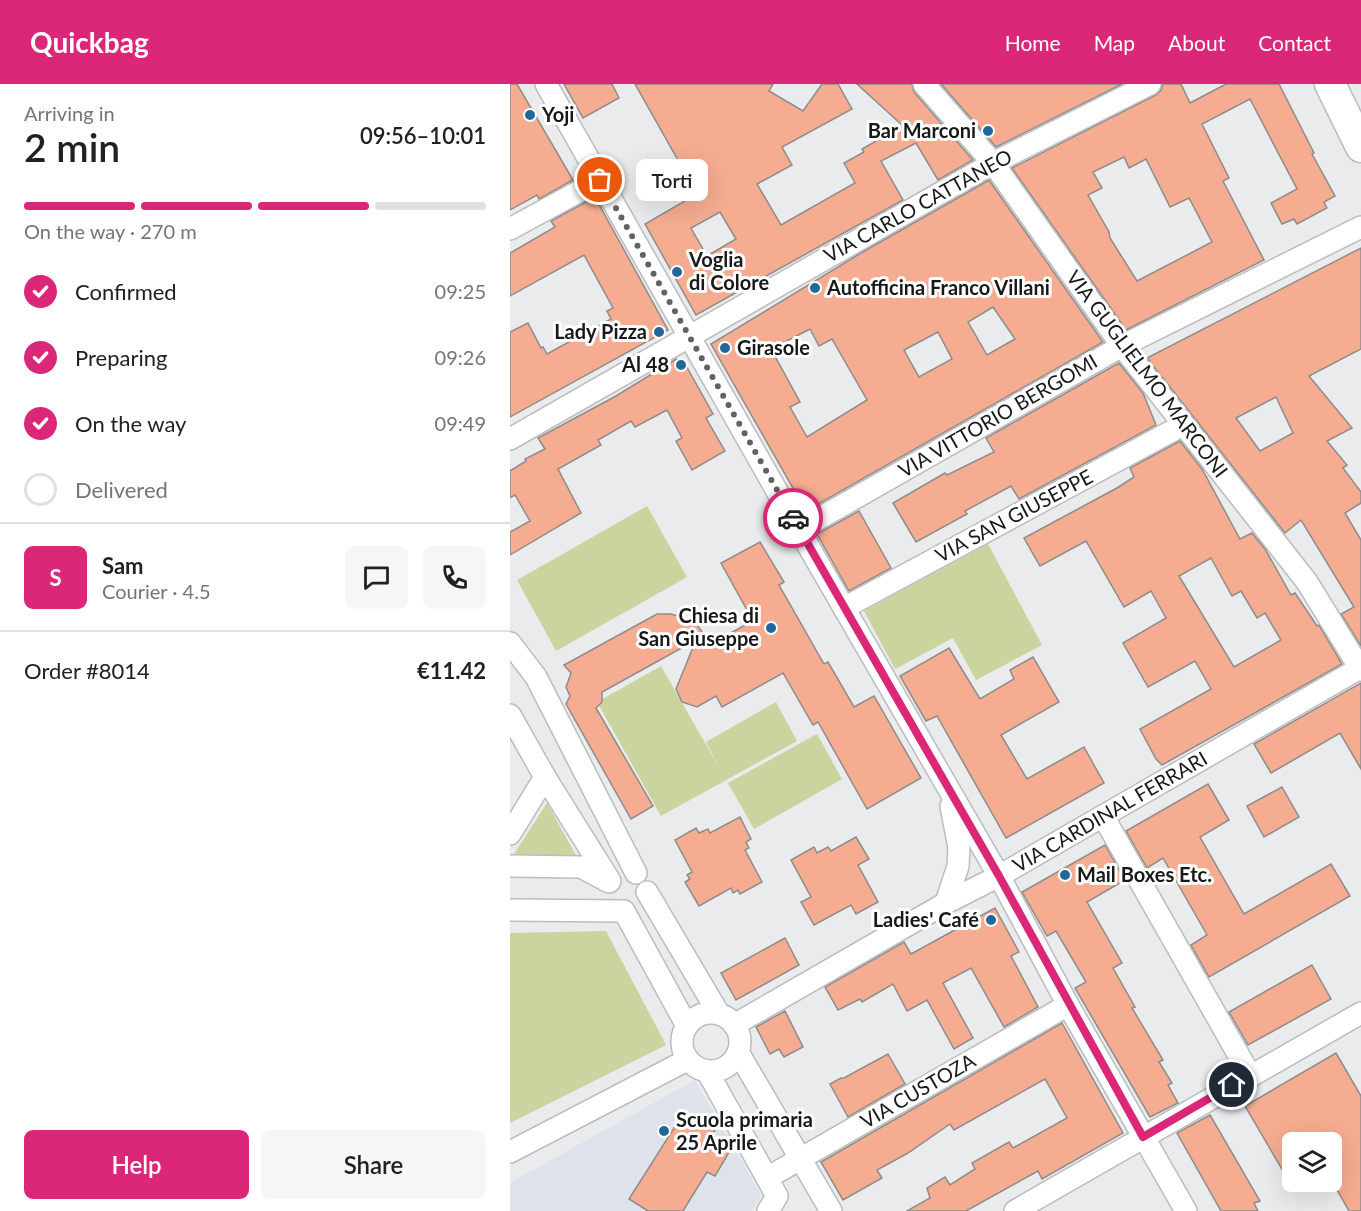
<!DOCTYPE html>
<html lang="en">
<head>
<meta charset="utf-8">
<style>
  :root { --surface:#fff; --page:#f6f6f6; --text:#202124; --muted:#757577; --line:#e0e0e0; --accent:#db2777 }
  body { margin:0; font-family:Lato,sans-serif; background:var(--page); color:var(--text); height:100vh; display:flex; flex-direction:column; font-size:22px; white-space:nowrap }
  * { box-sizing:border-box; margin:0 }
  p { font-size:20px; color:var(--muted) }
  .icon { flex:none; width:33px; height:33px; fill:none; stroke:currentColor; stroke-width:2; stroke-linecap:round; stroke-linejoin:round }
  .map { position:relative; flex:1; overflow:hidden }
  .panel { display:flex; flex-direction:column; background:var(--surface); width:510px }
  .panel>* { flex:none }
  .tools { position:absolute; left:772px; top:1048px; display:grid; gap:12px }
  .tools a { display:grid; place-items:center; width:60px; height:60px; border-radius:9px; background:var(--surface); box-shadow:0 6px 24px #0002; font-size:30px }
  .pin { position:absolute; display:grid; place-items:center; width:51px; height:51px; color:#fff; margin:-26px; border:3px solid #fff; border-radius:50%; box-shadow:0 2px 6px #0007 }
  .courier { position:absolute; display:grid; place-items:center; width:60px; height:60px; margin:-30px; border:4px solid #db2777; border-radius:50%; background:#fff; color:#222; box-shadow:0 2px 8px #0007 }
  .bubble { position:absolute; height:42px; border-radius:9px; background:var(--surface); box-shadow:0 6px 24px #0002; font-size:20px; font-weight:600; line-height:42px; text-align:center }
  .summary em { font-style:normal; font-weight:600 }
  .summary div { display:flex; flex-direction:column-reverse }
  .summary { display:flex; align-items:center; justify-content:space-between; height:102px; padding:0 24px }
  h1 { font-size:39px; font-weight:600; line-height:45px }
  .bar { display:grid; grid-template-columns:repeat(4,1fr); gap:9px 6px; align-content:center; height:72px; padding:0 24px }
  .bar i { height:8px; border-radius:4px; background:var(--line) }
  .bar .current { background:var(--accent) }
  .bar p { grid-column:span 4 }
  .line { display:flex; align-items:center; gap:15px; padding:0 24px; border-top:2px solid var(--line) }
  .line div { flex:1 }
  .round { display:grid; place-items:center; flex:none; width:63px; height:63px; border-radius:9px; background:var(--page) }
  ol { padding:0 24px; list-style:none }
  li { display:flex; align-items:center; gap:18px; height:66px }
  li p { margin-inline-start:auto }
  li .icon { padding:6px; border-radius:50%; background:var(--accent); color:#fff; stroke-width:4 }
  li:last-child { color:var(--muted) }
  li i { width:33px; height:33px; border:3px solid var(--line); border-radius:50% }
  .button { display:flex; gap:12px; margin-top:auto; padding:12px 24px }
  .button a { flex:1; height:69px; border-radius:9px; background:var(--accent); color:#fff; font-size:24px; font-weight:600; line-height:69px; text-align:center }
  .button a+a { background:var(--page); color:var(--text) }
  header { display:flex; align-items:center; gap:36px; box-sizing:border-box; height:84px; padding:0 30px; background:var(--accent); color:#fff }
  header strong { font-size:28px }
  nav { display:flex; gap:33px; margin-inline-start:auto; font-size:21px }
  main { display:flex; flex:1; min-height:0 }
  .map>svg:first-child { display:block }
  .built { fill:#dde2eb }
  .green { fill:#c9d49e }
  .building { fill:#f5ac90; stroke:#8e8c8b; stroke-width:1.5; fill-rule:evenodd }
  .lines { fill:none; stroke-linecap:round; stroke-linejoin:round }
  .street-casing { stroke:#bbbcbe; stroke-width:24 }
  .secondary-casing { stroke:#bbbcbe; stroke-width:33 }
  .street { stroke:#fff; stroke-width:21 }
  .secondary { stroke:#fff; stroke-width:30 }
  .done { stroke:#616262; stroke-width:6; stroke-dasharray:0 10.8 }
  .route { stroke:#db2777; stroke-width:8 }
  .poi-dot { fill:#22679c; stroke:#fff; stroke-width:2 }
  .labels { text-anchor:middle; stroke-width:6; stroke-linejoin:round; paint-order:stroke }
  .poi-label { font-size:20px; font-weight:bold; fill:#171818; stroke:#fff; text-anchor:start }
  .street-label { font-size:20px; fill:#171818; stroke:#fff }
</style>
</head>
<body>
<header>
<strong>Quickbag</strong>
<nav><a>Home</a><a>Map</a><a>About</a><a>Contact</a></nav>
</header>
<main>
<section class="panel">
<div class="summary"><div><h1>2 min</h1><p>Arriving in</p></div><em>09:56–10:01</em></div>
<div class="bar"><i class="current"></i><i class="current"></i><i class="current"></i><i></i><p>On the way · 270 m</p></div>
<ol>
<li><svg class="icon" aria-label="check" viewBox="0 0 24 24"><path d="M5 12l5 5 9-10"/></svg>Confirmed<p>09:25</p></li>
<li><svg class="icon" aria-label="check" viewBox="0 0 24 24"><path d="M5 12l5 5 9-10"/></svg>Preparing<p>09:26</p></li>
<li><svg class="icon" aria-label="check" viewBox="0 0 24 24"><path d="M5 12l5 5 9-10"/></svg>On the way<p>09:49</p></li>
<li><i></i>Delivered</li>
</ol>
<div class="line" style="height:108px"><b class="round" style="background:var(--accent);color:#fff">S</b><div><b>Sam</b><p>Courier · 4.5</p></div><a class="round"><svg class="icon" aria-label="chat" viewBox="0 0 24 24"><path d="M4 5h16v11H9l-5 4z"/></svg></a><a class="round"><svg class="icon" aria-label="phone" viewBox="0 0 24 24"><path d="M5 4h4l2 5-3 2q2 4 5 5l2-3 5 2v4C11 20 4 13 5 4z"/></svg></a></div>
<div class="line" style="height:78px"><div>Order #8014</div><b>€11.42</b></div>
<div class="button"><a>Help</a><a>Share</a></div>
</section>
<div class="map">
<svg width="851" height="1127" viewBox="0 0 851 1127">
  <rect width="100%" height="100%" fill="#eaebec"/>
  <polygon class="built" points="185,996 251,1111 241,1127 0,1127 0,1099"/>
  <g class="green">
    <polygon points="137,422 177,493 46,567 7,496"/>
    <polygon points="478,460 532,561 466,596 443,554 385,585 354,527"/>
    <polygon points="151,582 210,685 196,658 266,618 287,657 151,732 87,618"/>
    <polygon points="307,650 332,695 244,745 218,699"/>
    <polygon points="37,719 68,775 4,770"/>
    <polygon points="96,847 156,961 0,1039 0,849"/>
  </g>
  <g class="building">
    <polygon points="0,0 7,0 63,96 29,115 27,111 0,126"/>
    <polygon points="54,0 102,0 109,14 73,34"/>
    <path d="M125 0H263L259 7 293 27 312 0H328L342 25 272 63 282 81 247 100 271 141 345 99 334 79 354 68 352 65 393 42 347 0H402L404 8 463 76 428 96 406 59 371 77 393 116 186 231 135 140 187 110ZM210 128 226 155 197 172 181 144Z"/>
    <polygon points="431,0 612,0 486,63"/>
    <path d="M653 0H671L680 19 716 0H769L804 69 802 70 825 112 814 118 817 124 787 140 784 135 772 140 761 119 787 105 740 15 692 40 719 94 713 97 754 176 616 246 502 84 646 11 651 6ZM614 73 619 84 636 75 660 123 679 114 702 158 627 197 600 154 599 148 578 111 592 104 583 88Z"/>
    <path d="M479 96 593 258 296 427 201 260 351 169ZM483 223 505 255 477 271 458 238ZM300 245 309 262 322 255 357 316 297 353 280 323 290 318 261 265ZM428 248 442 275 409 293 394 266Z"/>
    <polygon points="85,113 158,246 0,333 0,248 18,239 31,264 33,263 37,270 101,235 97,227 103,224 74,171 0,212 0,169 45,143 41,137"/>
    <path d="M851 164V265L799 292 842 344 817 357 837 381 833 384 851 408V419L835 429 851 456V562L831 530 844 523 791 436 775 449 637 274ZM766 313 783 349 750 367 726 334Z"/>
    <polygon points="166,275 174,278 203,330 196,334 215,367 182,386 166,357 172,354 157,326 125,343 121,337 88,356 91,361 48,385 71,429 0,471 0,448 20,437 5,411 0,414 0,387 16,377 15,375 35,365 28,354 106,312"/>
    <polygon points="609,279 633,309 646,341 509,415 501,402 455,427 457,430 406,458 383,419 435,389 437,391 484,368 476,354"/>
    <path d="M670 357 692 385 730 455 742 449 755 465 781 511 785 509 807 542 809 541 832 580 652 681 646 675 630 645 701 605 685 577 638 603 613 559 656 534 641 507 614 523 576 457 530 482 514 454 607 404 624 393 620 384ZM701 474 722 512 731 507 747 534 755 529 771 556 724 583 669 492Z"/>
    <polygon points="349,427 381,484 339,507 307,450"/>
    <polygon points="250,458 274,498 269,501 314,580 318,578 344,623 364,612 411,694 357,725 308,638 303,641 273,589 212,623 206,612 187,623 172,618 166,605 186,556 92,608 92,618 86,624 143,722 121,735 56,620 60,612 56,603 61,589 54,581 147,530 161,530 175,534 188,542 200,560 243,537 211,479"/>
    <polygon points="439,564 470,615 504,595 500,586 523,573 549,618 491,651 517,695 574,663 594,699 496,754 427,632 416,637 390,592"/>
    <polygon points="851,599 851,685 830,649 761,689 744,660"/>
    <polygon points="698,700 719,736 690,753 734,830 821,780 840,812 699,893 681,861 697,851 653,774 637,784 616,747"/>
    <polygon points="772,703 789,733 754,753 737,722"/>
    <polygon points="230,733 241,755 236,758 239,764 235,766 252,798 230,810 228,806 223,809 221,804 189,822 175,798 180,795 177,791 182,788 165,756 186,744 189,749 198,745 200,749"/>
    <polygon points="346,753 359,775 348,781 368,818 346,830 341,821 304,841 291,818 301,813 281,776 304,763 307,769 318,763 321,767"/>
    <polygon points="595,761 615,796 577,818 612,879 603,884 625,923 622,924 653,976 649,978 662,999 658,1001 668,1019 640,1033 565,904 576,898 546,847 537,852 512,808"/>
    <polygon points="485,824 509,868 501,872 528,923 494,943 461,884 433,899 463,954 444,965 417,916 397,927 383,900 352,918 350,915 328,926 315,903 394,858 401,870"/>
    <polygon points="275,854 289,881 226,916 211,889"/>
    <polygon points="802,881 821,915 738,961 719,928"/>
    <polygon points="275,927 293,963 274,973 269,965 260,970 246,943"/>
    <polygon points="552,939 613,1049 532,1095 528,1087 456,1127 397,1127 420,1114 417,1104 435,1093 440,1101 465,1085 462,1079 499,1058 503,1064 557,1034 535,995 444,1046 440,1040 398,1069 367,1086 372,1094 333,1116 311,1078"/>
    <polygon points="826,969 851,1012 851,1127 839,1127 822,1097 822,1059 783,1059 783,1104 735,1022"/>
    <polygon points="378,970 395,1000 338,1033 320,1000 331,994 334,994"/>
    <polygon points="181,1031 205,1046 201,1052 221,1065 205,1092 197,1088 173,1127 138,1127 119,1115 171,1033 177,1037"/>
    <polygon points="700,1031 750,1117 744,1119 748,1127 711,1127 667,1049"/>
  </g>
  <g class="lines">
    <defs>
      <g id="street">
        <polyline points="36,0 289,446 489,792 558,921 676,1127"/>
        <polyline points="414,0 483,79 612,262 797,498 851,586"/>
        <polyline points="0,145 90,96"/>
        <polyline points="0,355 483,79 640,0"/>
        <polyline points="289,446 612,262 851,143"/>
        <polyline points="334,524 673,341"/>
        <polyline points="0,559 26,593 126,789"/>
        <polyline points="0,631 35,693 100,797"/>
        <polyline points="593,732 740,991"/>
        <polyline points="0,750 35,693"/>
        <polyline points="0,782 71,783 99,798"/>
        <polyline points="137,808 209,930"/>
        <polyline points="436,819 448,782 449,764 441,722"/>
        <polyline points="0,826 113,827"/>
        <polyline points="114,827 177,942"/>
        <circle cx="201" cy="958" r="29"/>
        <polyline points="224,941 436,819 489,792 850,584"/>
        <polyline points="228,968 321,1127"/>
        <polyline points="197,987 267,1112 258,1127"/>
        <polyline points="0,1068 177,976"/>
        <polyline points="257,1094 558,921"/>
        <polyline points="505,1127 851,929"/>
      </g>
      <polyline id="secondary" points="820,0 851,63"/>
    </defs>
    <use href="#street" class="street-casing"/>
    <use href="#secondary" class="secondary-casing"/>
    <use href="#street" class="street"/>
    <use href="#secondary" class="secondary"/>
  </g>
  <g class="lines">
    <polyline class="done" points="90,96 283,434"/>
    <polyline class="route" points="283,434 489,792 633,1053 722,1001"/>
  </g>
  <g class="poi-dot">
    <circle cx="20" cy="31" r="6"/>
    <circle cx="478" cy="47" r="6"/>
    <circle cx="167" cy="188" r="6"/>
    <circle cx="305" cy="204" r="6"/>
    <circle cx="149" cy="248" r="6"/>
    <circle cx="215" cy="264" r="6"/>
    <circle cx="171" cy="281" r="6"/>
    <circle cx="261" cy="544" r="6"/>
    <circle cx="555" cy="791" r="6"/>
    <circle cx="481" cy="836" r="6"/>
    <circle cx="154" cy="1047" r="6"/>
  </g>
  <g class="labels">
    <g class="poi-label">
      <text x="32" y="38">Yoji</text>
      <text x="466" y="54" text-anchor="end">Bar Marconi</text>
      <text x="179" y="183">Voglia<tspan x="179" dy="23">di Colore</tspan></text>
      <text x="317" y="211">Autofficina Franco Villani</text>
      <text x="137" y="255" text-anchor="end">Lady Pizza</text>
      <text x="227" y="271">Girasole</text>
      <text x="159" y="288" text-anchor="end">Al 48</text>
      <text x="249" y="539" text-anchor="end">Chiesa di<tspan x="249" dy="23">San Giuseppe</tspan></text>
      <text x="567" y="798">Mail Boxes Etc.</text>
      <text x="469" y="843" text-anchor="end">Ladies' Café</text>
      <text x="166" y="1043">Scuola primaria<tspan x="166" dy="23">25 Aprile</tspan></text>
    </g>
    <g class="street-label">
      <text transform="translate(408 122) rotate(-29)" y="7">VIA CARLO CATTANEO</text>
      <text transform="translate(637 290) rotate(53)" y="7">VIA GUGLIELMO MARCONI</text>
      <text transform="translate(488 332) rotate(-30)" y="7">VIA VITTORIO BERGOMI</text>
      <text transform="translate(504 432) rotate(-28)" y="7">VIA SAN GIUSEPPE</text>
      <text transform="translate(600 728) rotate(-30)" y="7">VIA CARDINAL FERRARI</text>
      <text transform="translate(408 1007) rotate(-30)" y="7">VIA CUSTOZA</text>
    </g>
  </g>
</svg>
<div class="tools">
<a><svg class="icon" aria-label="layers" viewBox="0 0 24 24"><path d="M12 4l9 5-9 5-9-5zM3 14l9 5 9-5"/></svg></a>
</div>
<div class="pin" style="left:90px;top:96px;background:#ea580c"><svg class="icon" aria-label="bag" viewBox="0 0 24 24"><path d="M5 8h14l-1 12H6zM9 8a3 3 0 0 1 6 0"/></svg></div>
<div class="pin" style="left:722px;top:1001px;background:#1f2937"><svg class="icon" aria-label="home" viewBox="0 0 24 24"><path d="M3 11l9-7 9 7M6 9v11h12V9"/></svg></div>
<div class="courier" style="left:283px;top:434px"><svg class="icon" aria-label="car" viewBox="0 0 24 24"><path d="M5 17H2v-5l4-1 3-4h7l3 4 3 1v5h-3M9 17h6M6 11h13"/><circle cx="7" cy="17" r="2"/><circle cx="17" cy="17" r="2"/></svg></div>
<div class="bubble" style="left:126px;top:75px;width:72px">Torti</div>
</div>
</main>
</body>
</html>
